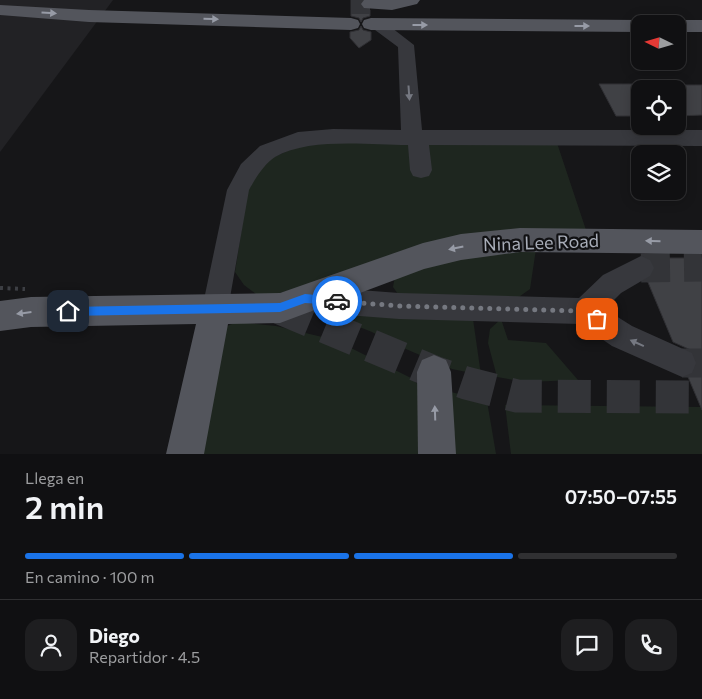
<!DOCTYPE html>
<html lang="es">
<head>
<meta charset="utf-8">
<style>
  :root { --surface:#101012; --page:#1e1e20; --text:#f1f3f6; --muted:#9c9d9f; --line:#303032; --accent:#1a73e8 }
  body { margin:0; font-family:Commissioner,sans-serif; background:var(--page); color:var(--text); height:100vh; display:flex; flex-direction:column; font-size:19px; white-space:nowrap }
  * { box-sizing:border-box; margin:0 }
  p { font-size:16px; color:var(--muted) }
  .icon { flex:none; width:28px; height:28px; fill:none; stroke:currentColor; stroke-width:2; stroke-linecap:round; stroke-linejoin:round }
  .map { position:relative; height:454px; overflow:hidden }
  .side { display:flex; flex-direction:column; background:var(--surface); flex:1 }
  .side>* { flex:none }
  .needle { width:32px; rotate:275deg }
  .controls { position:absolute; left:631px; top:15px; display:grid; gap:10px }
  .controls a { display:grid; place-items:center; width:55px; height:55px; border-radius:10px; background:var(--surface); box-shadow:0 2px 12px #0003,0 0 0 1px var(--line); font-size:25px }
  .pin { position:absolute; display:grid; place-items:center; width:42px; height:42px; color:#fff; margin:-21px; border-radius:10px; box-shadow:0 2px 8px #0006 }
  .courier { position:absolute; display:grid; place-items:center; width:50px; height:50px; margin:-25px; border:4px solid #1a73e8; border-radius:50%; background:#fff; color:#222; box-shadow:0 1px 6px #0007 }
  .overview em { font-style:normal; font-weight:600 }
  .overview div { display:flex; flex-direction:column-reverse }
  .overview { display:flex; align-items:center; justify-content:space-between; height:85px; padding:0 25px }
  h1 { font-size:32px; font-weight:600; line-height:38px }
  .bar { display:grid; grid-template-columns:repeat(4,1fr); gap:8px 5px; align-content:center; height:60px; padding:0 25px }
  .bar i { height:6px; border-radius:4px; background:var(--line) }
  .bar .selected { background:var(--accent) }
  .bar p { grid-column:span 4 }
  .line { display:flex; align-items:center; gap:12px; padding:0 25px; border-top:1px solid var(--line) }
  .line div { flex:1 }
  .round { display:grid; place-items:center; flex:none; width:52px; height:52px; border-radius:15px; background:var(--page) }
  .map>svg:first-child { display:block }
  .built { fill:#222225 }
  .green { fill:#1e261f }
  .building { fill:#404145; stroke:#303034 }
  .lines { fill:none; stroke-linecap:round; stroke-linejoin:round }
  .minor-tunnel { stroke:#333438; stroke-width:29; stroke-dasharray:29 14; stroke-linecap:butt }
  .major-tunnel-far1 { stroke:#333438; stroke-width:20; stroke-dasharray:20 10; stroke-linecap:butt }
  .major-tunnel { stroke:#333438; stroke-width:33; stroke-dasharray:33 16; stroke-linecap:butt }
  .path { stroke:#3d3f44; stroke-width:4; stroke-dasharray:3 4.5; stroke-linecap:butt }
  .minor { fill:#37383d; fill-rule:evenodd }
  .major { fill:#53555c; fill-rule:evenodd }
  .oneway { fill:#979ba6 }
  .oneway2 { fill:#757881 }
  .route { fill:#1a73e8 }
  .done { stroke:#757880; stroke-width:5; stroke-dasharray:0 9 }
  .labels { text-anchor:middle; stroke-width:4.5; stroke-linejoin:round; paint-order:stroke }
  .street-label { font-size:18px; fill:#a8adb8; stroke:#111113 }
</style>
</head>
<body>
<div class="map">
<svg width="702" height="454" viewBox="0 0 702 454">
  <rect width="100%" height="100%" fill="#161618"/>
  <polygon class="built" points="0,0 113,0 0,152"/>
  <g class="green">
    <polygon points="306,143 557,143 587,233 363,271 272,295 256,294 244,285 235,272 248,188 267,160"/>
    <polygon points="536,249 530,289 509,304 398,294 393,287 395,276 442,259"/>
    <polygon points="311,308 473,319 481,375 452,369 399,346 372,332"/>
    <polygon points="501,319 508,340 546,343 578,380 526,382 497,377 488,343 490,329"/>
    <polygon points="237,322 276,326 335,340 411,378 421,387 429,454 202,454 223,334 227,326"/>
    <polygon points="443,390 487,401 496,454 447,454"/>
    <polygon points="505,405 702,407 702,454 511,454"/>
  </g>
  <g class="building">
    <polygon points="351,0 362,0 360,5 364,10 370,10 370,16 363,18 361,22 359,18 351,16"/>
    <polygon points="361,26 363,30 371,32 371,40 359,48 350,38 350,32 359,30"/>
    <polygon points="599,84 640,84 640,116 616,116"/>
    <polygon points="678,85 702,85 702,115 678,116"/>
    <polygon points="651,258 702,258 702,410 688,377 694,374 698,362 693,351 673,342 647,280 652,277 656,269"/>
  </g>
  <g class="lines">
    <g class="minor-tunnel">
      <polyline points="641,268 702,267"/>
      <polyline points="682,363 702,363"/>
    </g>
    <polyline class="major-tunnel-far1" points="351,4 370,4"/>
    <polyline class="major-tunnel" points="280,308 434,372 466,383 517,396 702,397"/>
    <polyline class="path" points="0,288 25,289"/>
    <g class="minor">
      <path d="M377 19 383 21 414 45 422 130H702V146L429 145 432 170 429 176 421 178 413 176 410 170 408 145C370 145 309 137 275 157 264 164 255 179 249 190L228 309 224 318 215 322 206 318 202 309 227 190 241 164 260 146 298 132 333 129 401 130 398 47 371 27 369 24 371 21Z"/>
      <polygon points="641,256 650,260 654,268 650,276 621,293 605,309 632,326 692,353 696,363 692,373 682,377 612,346 580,324 399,319 307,312 298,308 294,299 298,290 307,286 399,293 579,298 603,275"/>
    </g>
    <g class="major">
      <polygon points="364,0 420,0 417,4 392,10 364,8 361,4"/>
      <polygon points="0,5 89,10 351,18 358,20 360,24 358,28 351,30 89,22 0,15"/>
      <polygon points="371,18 640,20 648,24 640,24 640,32 371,30 364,28 362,24 364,20"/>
      <polygon points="678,20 702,20 702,32 678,32 678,24 670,24"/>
      <polygon points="520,228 702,230 702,254 520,252 461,260 424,269 280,323 228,324 204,454 166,454 196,324 31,327 0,331 0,301 31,297 280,293 423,243 461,234"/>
      <polygon points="434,355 446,360 451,372 456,454 418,454 417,372 422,360"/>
    </g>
  </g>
  <defs><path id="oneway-solid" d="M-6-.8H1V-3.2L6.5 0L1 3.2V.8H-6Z" transform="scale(1.25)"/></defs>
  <g class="oneway">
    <use href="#oneway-solid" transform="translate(49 13) rotate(4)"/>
    <use href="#oneway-solid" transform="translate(211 19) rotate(2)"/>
    <use href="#oneway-solid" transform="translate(420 25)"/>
    <use href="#oneway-solid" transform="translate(582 26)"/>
    <use href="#oneway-solid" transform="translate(653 241) rotate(-179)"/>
    <use href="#oneway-solid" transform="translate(456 248) rotate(168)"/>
    <use href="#oneway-solid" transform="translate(24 313) rotate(173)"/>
    <use href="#oneway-solid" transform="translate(435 413) rotate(-92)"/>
  </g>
  <g class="oneway2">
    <use href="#oneway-solid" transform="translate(409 93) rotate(86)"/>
    <use href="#oneway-solid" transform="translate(637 343) rotate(-156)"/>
  </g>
  <polygon class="route" points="305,294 337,297 342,301 337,305 305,303 280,312 68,316 63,311 68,307 280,303"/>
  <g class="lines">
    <polyline class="done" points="337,301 399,306 584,311 597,319"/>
  </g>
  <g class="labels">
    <g class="street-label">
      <text transform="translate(541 243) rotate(-2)" y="6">Nina Lee Road</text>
    </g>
  </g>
</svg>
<div class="controls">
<a><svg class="needle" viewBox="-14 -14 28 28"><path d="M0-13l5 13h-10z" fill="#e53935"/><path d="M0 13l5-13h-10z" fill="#9c9d9f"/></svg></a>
<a><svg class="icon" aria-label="locate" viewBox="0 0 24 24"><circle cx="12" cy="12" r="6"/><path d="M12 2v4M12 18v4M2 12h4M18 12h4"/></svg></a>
<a><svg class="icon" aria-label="layers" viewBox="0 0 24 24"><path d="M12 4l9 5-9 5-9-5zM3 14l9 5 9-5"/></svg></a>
</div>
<div class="pin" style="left:597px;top:319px;background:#ea580c"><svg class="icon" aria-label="bag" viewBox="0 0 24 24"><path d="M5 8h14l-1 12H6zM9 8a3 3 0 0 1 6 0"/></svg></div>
<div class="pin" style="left:68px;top:311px;background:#1f2937"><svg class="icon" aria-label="home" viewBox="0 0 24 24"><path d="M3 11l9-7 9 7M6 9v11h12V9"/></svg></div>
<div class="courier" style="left:337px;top:301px"><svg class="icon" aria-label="car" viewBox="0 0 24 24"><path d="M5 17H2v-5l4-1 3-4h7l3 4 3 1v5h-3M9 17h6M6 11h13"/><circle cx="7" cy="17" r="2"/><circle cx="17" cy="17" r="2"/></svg></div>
</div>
<section class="side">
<div class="overview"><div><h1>2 min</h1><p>Llega en</p></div><em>07:50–07:55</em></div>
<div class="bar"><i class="selected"></i><i class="selected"></i><i class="selected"></i><i></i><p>En camino · 100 m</p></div>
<div class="line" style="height:90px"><a class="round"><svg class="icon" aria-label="person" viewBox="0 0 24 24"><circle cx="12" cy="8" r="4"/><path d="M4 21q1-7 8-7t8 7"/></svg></a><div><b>Diego</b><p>Repartidor · 4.5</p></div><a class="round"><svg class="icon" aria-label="chat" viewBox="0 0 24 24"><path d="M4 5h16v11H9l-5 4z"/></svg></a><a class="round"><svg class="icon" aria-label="phone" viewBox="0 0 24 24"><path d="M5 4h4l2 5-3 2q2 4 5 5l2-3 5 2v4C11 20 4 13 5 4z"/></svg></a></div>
</section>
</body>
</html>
